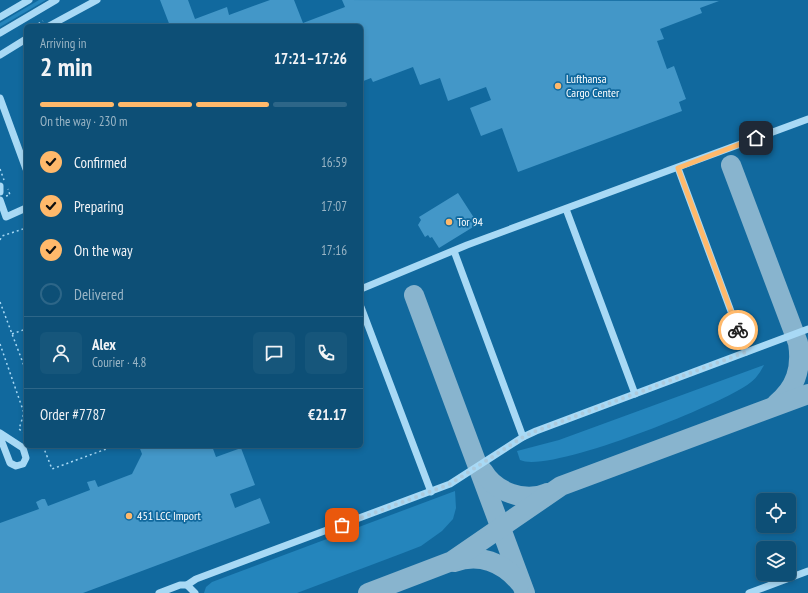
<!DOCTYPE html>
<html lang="en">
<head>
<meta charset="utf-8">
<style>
  :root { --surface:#0d4f76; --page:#16567b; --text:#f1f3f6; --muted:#9ab5c5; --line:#2d6688; --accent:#ffb96b }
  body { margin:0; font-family:"PT Sans Narrow",sans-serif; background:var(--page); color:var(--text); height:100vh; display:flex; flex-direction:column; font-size:15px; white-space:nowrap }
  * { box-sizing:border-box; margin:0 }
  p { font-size:13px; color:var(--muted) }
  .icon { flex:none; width:22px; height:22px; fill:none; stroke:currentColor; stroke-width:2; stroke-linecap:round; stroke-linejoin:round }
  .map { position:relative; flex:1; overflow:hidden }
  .side { position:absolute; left:24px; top:24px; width:339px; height:424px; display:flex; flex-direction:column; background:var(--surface); border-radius:6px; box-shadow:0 2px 6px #0003,0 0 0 1px var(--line) }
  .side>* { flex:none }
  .controls { position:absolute; left:756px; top:493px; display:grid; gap:8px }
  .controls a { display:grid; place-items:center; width:40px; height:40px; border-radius:6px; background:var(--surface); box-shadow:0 2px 6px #0003,0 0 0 1px var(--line); font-size:20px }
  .pin { position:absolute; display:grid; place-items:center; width:34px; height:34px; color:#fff; margin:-17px; border-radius:8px; box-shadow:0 2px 6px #0006 }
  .courier { position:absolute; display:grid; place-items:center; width:40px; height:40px; margin:-20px; border:3px solid #ffb96b; border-radius:50%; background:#fff; color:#222; box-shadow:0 1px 5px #0007 }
  .headline em { font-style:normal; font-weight:700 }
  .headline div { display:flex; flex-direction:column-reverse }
  .headline { display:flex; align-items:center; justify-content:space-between; height:68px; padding:0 16px }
  h1 { font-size:26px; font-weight:700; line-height:30px }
  .bar { display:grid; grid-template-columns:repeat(4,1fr); gap:6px 4px; align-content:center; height:48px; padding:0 16px }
  .bar i { height:5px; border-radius:3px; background:var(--line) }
  .bar .active { background:var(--accent) }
  .bar p { grid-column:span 4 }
  .line { display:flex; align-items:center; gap:10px; padding:0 16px; border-top:1px solid var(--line) }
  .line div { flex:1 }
  .round { display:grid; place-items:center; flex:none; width:42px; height:42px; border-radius:6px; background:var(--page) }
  ol { padding:0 16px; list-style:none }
  li { display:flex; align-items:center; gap:12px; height:44px }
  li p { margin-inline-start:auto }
  li .icon { padding:4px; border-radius:50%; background:var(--accent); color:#111; stroke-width:4 }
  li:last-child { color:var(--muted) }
  li i { width:22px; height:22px; border:2px solid var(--line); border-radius:50% }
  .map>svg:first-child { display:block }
  .green { fill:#2485bc }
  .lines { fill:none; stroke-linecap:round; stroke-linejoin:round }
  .taxiway { stroke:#88b4ce; stroke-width:20 }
  .building { fill:#4397c8 }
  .path { stroke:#a8d9f5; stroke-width:1.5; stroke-dasharray:2 3; stroke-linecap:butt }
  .minor { stroke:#a8d9f5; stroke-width:7 }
  .done { stroke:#accadd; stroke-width:4; stroke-dasharray:0 7.2 }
  .route { stroke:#ffb96b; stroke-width:5 }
  .poi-dot { fill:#ffb96b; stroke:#11699e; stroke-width:1.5 }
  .labels { text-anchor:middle; stroke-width:3.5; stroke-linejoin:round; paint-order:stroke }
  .poi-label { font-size:12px; fill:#fff; stroke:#11699e; text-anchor:start }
</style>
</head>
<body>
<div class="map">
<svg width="808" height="593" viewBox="0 0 808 593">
  <rect width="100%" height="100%" fill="#11699e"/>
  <g class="green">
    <polygon points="39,0 46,0 0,27 0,23"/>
    <path d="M764 365C759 375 753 382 744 387 713 407 550 474 520 460L517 451 559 440Z"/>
    <polygon points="455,491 456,508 453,519 442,531 421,546 403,553 297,593 204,593 206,587 212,582"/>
  </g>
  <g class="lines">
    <g class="taxiway">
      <path d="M731 165 798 343C802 368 796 388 776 404"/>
      <polyline points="414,295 525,593"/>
      <path d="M483 471C495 492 525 503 547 493"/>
      <path d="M454 562C479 553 503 562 520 583"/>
      <polyline points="368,593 452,561 561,486 808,394"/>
    </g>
  </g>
  <g class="building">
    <polygon points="160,0 188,0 195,19 227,7 229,15 270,0 294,0 303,23 345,7 342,0 719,1 700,8 702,13 660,29 664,39 657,41 667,69 674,66 686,99 679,102 682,111 518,172 502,128 481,136 470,108 491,100 486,87 448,101 440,78 420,85 413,67 373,82 371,78 361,82 361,26 170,26"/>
    <polygon points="458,193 478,224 439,248 432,237 430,238 428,235 425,237 418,225 421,220 419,217"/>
    <polygon points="139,446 212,446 216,457 241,448 255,485 230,494 235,508 260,498 270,523 83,593 0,593 0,523 39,509 36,502 42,499 45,499 48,506 90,490 87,482 95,480 98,487 132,474 142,454"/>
  </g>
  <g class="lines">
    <g class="path">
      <polyline points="34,26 43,21"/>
      <polyline points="0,169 4,180"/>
      <polyline points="6,196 10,195 8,189"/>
      <polyline points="0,240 2,236 26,228"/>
      <polyline points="0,302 26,371"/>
      <polyline points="12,334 26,329"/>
      <polyline points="0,344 24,413 19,429 26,434"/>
      <polyline points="43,446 52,469 109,448 108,446"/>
    </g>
    <g class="minor">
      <polyline points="0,17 29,0"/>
      <polyline points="49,26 97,0"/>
      <polyline points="0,33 56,0"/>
      <polyline points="0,55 26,39"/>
      <polyline points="0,98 26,169"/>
      <polyline points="678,168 746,352"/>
      <polyline points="0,186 0,192"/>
      <polyline points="0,200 6,217 26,208"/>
      <polyline points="566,209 635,394"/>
      <polyline points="454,251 523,437"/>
      <polyline points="361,289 467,245 808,119"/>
      <polyline points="361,307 431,492"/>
      <polyline points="0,433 23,448 26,458 23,464 16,466 10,463 0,437"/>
      <polyline points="187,585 196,579 450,484 523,437 536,431 808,329"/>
      <polyline points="159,593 180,585 187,585 195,593"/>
      <polyline points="749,593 808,571"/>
    </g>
  </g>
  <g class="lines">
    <polyline class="done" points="342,525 450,484 523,437 536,431 746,352 738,330"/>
    <polyline class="route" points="738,330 678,168 756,138"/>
  </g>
  <g class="poi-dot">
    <circle cx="558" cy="86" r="4"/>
    <circle cx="449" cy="222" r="4"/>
    <circle cx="129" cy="516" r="4"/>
  </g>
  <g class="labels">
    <g class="poi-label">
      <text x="566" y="83">Lufthansa<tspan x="566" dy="14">Cargo Center</tspan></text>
      <text x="457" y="226">Tor 94</text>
      <text x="137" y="520">451 LCC Import</text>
    </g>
  </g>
</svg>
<div class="controls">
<a><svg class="icon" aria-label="locate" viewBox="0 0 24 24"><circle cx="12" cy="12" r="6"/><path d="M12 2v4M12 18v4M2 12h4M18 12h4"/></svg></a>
<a><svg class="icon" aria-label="layers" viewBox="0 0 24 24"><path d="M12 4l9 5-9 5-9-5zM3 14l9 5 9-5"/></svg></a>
</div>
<div class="pin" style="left:342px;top:525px;background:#ea580c"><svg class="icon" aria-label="bag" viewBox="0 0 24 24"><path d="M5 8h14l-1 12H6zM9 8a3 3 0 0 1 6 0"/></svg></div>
<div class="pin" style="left:756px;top:138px;background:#1f2937"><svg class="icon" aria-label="home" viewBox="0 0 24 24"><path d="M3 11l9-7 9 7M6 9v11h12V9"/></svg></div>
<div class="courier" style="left:738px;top:330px"><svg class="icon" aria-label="bike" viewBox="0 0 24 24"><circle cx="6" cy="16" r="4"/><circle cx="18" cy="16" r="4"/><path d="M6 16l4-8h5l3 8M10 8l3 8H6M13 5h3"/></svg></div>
<section class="side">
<div class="headline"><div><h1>2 min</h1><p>Arriving in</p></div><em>17:21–17:26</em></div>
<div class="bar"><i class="active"></i><i class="active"></i><i class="active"></i><i></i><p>On the way · 230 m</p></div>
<ol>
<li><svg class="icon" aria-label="check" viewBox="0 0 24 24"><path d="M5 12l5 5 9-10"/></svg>Confirmed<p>16:59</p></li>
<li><svg class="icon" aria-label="check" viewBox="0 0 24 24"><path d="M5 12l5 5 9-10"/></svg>Preparing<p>17:07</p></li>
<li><svg class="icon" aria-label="check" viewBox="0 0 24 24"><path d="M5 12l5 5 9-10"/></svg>On the way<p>17:16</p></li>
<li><i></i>Delivered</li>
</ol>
<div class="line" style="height:72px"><a class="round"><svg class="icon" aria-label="person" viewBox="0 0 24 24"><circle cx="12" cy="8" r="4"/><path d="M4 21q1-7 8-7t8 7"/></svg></a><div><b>Alex</b><p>Courier · 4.8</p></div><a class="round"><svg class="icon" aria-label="chat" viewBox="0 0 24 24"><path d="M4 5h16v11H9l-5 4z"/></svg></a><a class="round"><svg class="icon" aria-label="phone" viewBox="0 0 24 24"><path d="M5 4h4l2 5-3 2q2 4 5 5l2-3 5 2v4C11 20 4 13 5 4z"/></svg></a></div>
<div class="line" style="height:52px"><div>Order #7787</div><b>€21.17</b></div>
</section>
</div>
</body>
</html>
